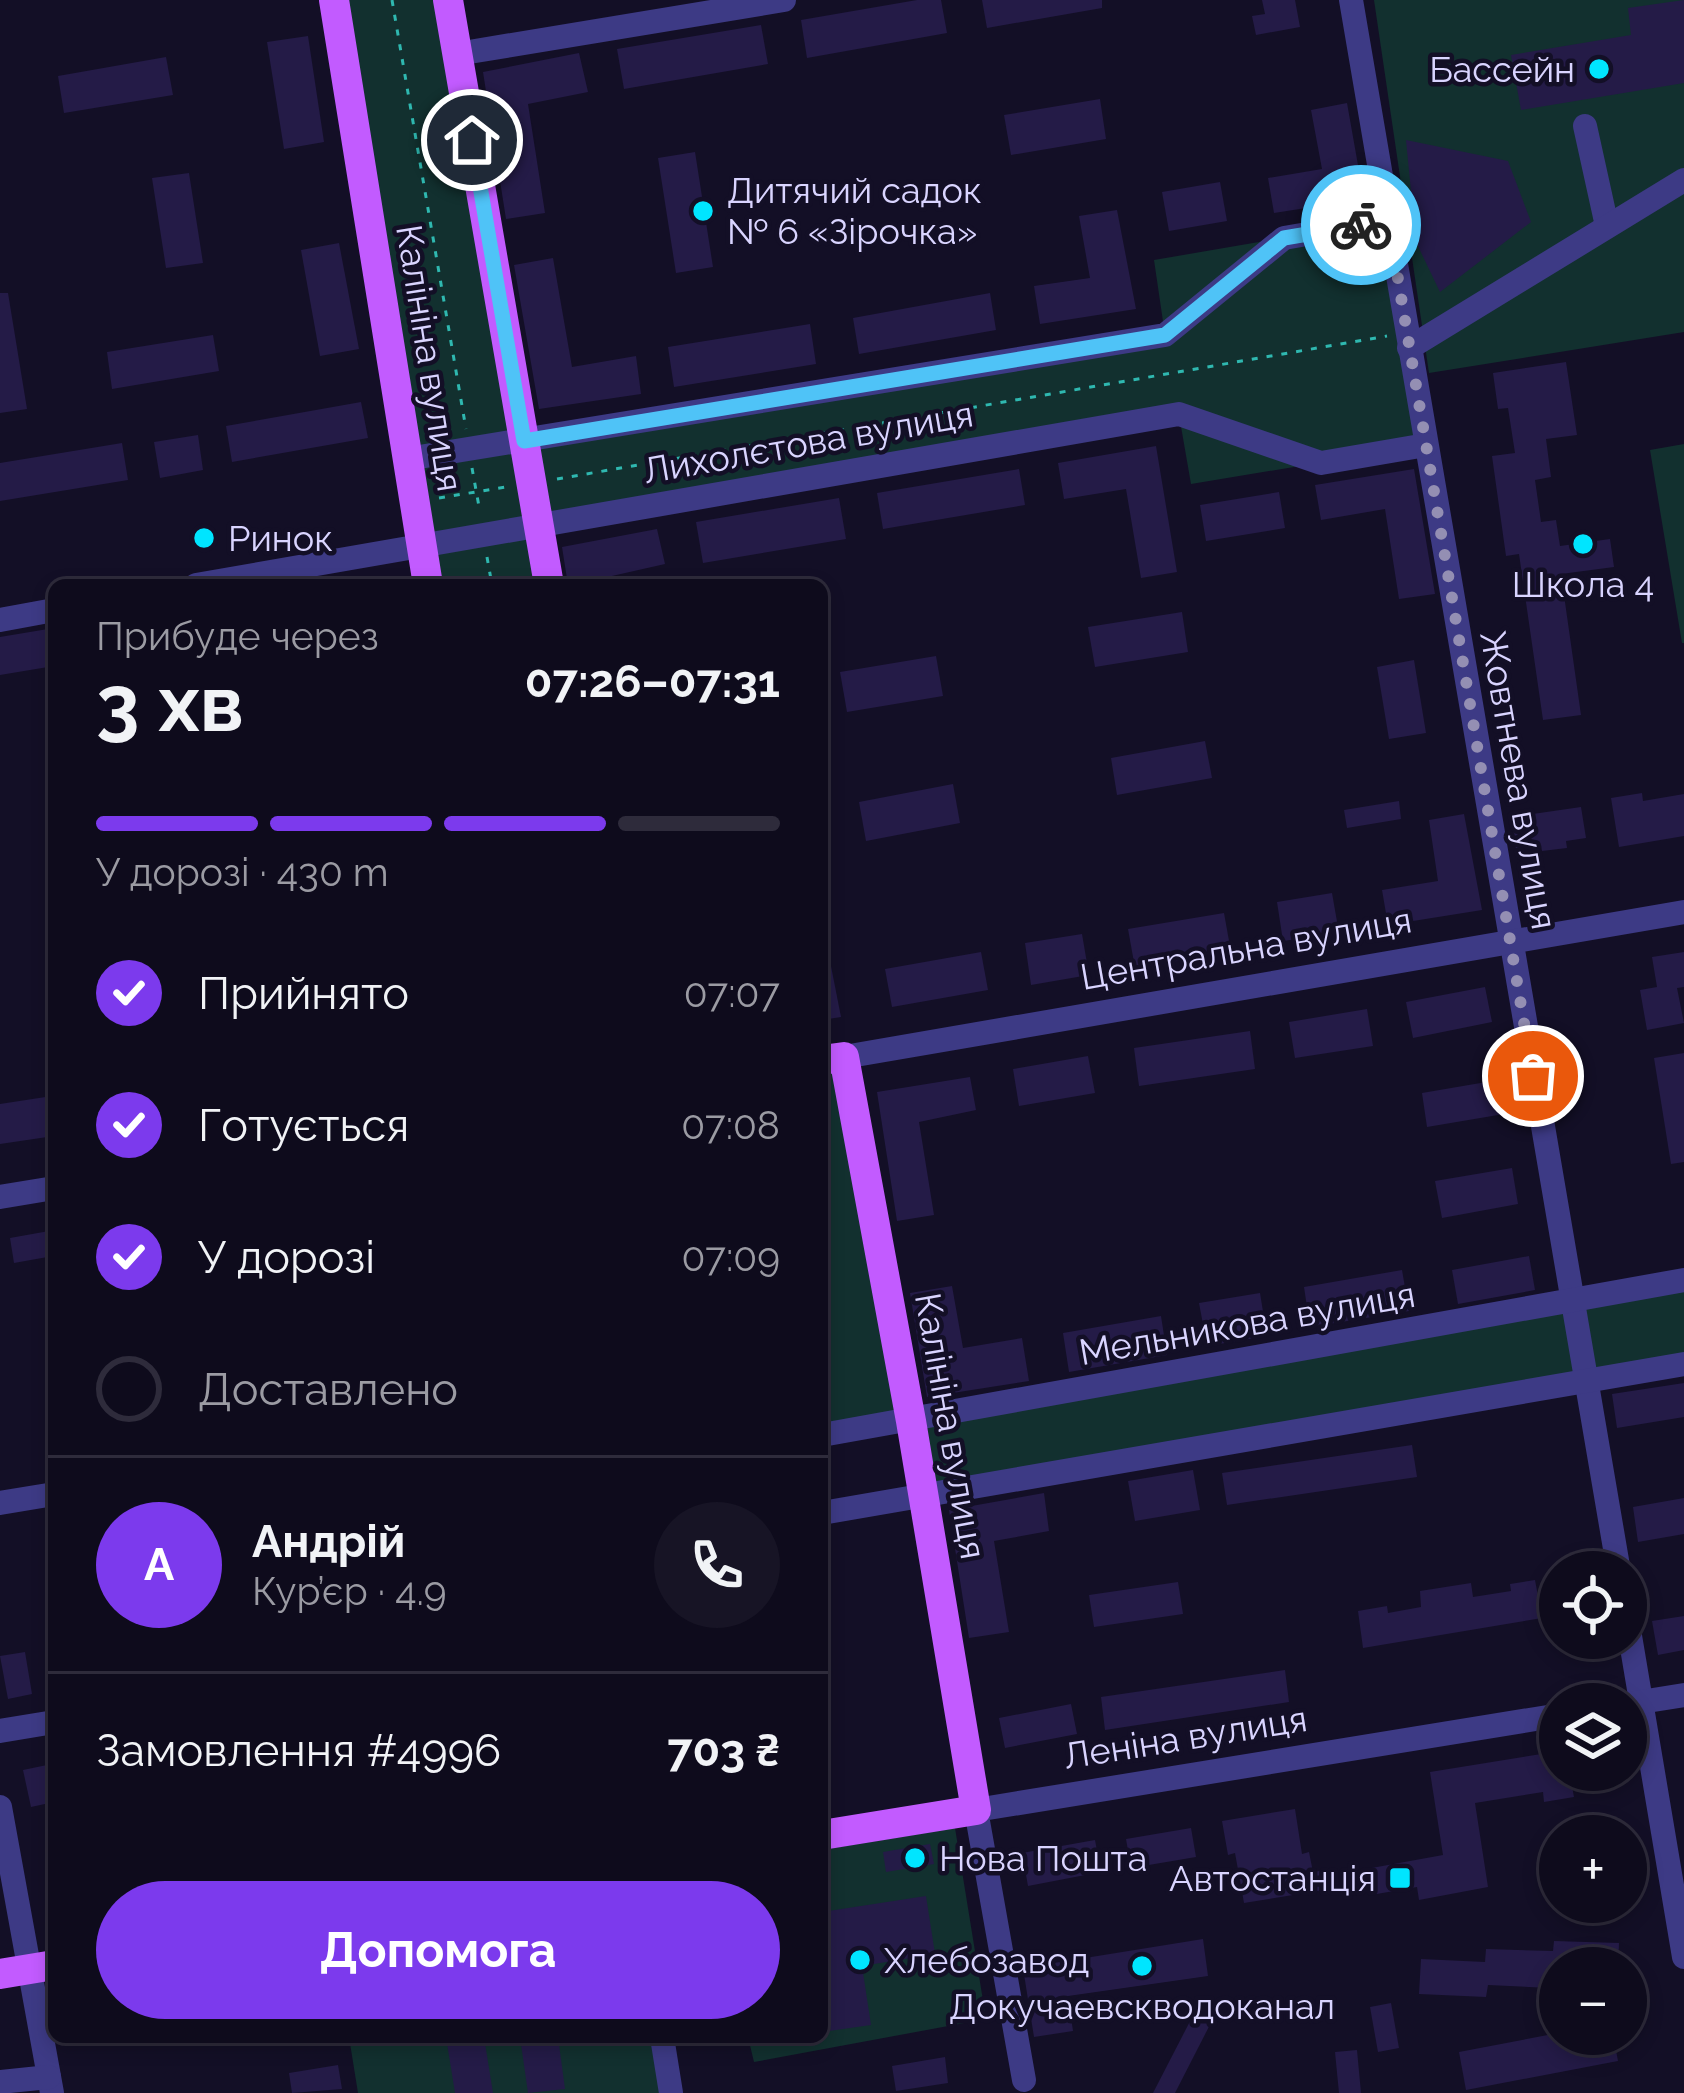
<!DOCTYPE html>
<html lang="uk">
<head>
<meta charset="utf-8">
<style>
  :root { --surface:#0e0b1c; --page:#171425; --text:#f1f3f6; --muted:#9b9ba3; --line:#2e2b3b; --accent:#7c3aed }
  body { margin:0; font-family:Raleway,sans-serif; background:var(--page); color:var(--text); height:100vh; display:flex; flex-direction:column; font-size:45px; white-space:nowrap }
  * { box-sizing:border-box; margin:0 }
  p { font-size:39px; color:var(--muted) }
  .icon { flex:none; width:66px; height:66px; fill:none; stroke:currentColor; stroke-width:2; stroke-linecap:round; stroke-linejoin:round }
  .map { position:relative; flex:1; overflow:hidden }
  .sheet { position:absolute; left:48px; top:579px; width:780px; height:1464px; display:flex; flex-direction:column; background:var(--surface); border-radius:18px; box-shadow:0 6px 18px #0003,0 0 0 3px var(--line) }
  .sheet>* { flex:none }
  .buttons { position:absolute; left:1539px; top:1551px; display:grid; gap:24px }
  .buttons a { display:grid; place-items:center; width:108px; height:108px; border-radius:50%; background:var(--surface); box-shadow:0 6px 18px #0003,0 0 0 3px var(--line); font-size:60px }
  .pin { position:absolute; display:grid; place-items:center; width:102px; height:102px; color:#fff; margin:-51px; border:6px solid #fff; border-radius:50%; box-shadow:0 3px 12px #0007 }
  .courier { position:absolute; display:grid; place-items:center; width:120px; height:120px; margin:-60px; border:9px solid #4fc3f7; border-radius:50%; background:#fff; color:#222; box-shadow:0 3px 15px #0007 }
  .summary em { font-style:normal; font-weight:700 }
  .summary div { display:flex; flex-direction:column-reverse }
  .summary { display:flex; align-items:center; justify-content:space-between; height:204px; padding:0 48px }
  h1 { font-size:78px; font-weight:700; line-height:90px }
  .bar { display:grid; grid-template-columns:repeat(4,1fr); gap:18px 12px; align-content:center; height:144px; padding:0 48px }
  .bar i { height:15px; border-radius:9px; background:var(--line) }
  .bar .selected { background:var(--accent) }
  .bar p { grid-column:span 4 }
  .line { display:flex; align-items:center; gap:30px; padding:0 48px; border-top:3px solid var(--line) }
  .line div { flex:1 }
  .round { display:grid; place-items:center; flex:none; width:126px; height:126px; border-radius:63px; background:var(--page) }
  ol { padding:0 48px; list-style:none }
  li { display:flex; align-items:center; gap:36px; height:132px }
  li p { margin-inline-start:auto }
  li .icon { padding:12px; border-radius:50%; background:var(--accent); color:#fff; stroke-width:4 }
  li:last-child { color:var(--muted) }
  li i { width:66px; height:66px; border:6px solid var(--line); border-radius:50% }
  .cta { display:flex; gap:24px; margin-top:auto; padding:24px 48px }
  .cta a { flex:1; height:138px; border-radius:72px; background:var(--accent); color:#fff; font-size:48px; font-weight:700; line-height:138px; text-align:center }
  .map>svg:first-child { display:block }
  .green { fill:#12302f }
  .building { fill:#241b47 }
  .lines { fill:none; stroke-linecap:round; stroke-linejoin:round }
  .path { stroke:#2fb8b0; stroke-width:3; stroke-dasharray:6 9; stroke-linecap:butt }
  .minor { stroke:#3d3a85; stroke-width:24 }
  .major { stroke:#c25bff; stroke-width:30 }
  .done { stroke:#948fb3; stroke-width:12; stroke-dasharray:0 21.6 }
  .route { stroke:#4fc3f7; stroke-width:15 }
  .poi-dot { fill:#00e5ff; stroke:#130f26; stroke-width:4.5 }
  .labels { text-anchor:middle; stroke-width:9; stroke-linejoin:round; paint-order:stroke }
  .poi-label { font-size:36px; fill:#d9d4ff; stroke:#130f26; text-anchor:start }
  .street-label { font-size:36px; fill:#d9d4ff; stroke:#130f26 }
</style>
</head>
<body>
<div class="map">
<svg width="1684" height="2093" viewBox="0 0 1684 2093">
  <rect width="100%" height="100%" fill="#130f26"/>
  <g class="green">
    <polygon points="344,0 435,0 535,585 441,585"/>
    <polygon points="1374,0 1684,0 1684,332 1429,373"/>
    <polygon points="1388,220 1426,445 1191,484 1179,415 552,522 537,439 1165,335 1154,260"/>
    <polygon points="1684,444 1684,643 1682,643 1650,450"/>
    <polygon points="837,1071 900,1424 822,1436 822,1073"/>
    <polygon points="1684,1280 1684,1364 936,1496 923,1419"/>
    <polygon points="955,1828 986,2019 754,2062 748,2037 822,2037 822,1850"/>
    <polygon points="349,2037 662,2037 671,2093 358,2093"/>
  </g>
  <g class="building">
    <polygon points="917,0 941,0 947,33 807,58 801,20"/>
    <polygon points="982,0 1102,0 1102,8 987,28"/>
    <polygon points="1262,0 1295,0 1300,27 1256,35 1252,16 1265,14"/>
    <polygon points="1684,0 1684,83 1521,110 1511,55 1631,35 1628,8"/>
    <polygon points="761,25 768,64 624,89 617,49"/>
    <polygon points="308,36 324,142 284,149 267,42"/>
    <polygon points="579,53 588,92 528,104 545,213 506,219 483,72"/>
    <polygon points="166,57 173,95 64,113 58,76"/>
    <polygon points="1100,99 1106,139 1011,155 1004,115"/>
    <polygon points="1347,103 1364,199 1274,213 1268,178 1322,169 1311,110"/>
    <polygon points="1406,140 1508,161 1531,222 1440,292 1416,242"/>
    <polygon points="695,152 713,267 676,273 658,158"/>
    <polygon points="189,173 203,263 166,268 152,178"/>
    <polygon points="1220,182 1227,221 1169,231 1162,192"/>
    <polygon points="1117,210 1136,309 1040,324 1034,286 1090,278 1079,216"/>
    <polygon points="339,243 359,349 320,356 301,250"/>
    <polygon points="553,258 572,367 636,356 641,394 539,409 514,265"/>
    <polygon points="0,293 8,293 27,409 0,413"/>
    <polygon points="990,293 996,330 859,354 853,318"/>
    <polygon points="810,324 816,364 674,387 668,347"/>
    <polygon points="213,335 219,371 112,389 107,352"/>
    <polygon points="1566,362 1577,435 1546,439 1551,477 1535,480 1541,522 1556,520 1560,546 1610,539 1614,567 1561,574 1581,715 1543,720 1519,554 1506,556 1492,456 1515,453 1508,408 1498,409 1493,373"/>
    <polygon points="361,402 368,438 232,462 226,426"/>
    <polygon points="198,435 203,470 160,478 154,442"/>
    <polygon points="122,443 128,480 0,501 0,463"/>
    <polygon points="1156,446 1177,572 1141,578 1126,489 1064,499 1058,463"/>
    <polygon points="1019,469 1025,505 883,529 877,493"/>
    <polygon points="1414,469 1435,594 1399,599 1385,509 1321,520 1315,485"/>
    <polygon points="1279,492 1285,528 1206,541 1200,505"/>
    <polygon points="839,498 846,539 703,563 696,522"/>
    <polygon points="657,529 665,564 603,578 604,585 568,585 562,547"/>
    <polygon points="1182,612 1188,652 1095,667 1088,627"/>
    <polygon points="54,628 54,666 0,675 0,637"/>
    <polygon points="936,656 943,696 847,712 840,672"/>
    <polygon points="1414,660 1426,733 1389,739 1377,667"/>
    <polygon points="1205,741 1212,778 1117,795 1111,758"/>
    <polygon points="953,784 960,823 866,841 859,802"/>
    <polygon points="1642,793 1643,801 1684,794 1684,836 1619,847 1611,798"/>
    <polygon points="1399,801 1401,819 1347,828 1344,810"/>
    <polygon points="1581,807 1586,838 1566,841 1567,848 1542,851 1541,845 1516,849 1511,817"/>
    <polygon points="1464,814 1482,910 1388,925 1382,890 1438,881 1429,820"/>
    <polygon points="1332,893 1339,933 1283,941 1277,902"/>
    <polygon points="1224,913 1231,952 1135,968 1128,929"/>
    <polygon points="1082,934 1089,975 1031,985 1025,943"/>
    <polygon points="981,952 988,990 892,1007 885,969"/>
    <polygon points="1684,952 1684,987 1677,988 1684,1023 1647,1030 1640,990 1657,987 1652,957"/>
    <polygon points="829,956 841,1017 822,1020 822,957"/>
    <polygon points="1485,987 1492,1022 1413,1038 1406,1002"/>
    <polygon points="1367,1009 1373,1046 1295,1058 1289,1022"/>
    <polygon points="1250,1031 1255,1069 1139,1086 1134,1048"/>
    <polygon points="1684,1053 1684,1162 1671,1164 1654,1058"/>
    <polygon points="1088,1056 1095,1093 1019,1106 1013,1069"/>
    <polygon points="970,1077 976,1110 919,1122 934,1215 897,1221 877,1092"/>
    <polygon points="1498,1080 1504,1114 1427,1127 1422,1093"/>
    <polygon points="52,1096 54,1136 0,1144 0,1104"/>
    <polygon points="1512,1168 1518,1204 1442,1218 1435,1181"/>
    <polygon points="49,1231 53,1256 14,1263 10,1238"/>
    <polygon points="1529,1256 1535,1290 1458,1304 1452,1270"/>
    <polygon points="1402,1270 1409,1311 1310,1327 1304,1287"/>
    <polygon points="952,1286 963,1348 1022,1338 1029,1381 927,1397 910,1293"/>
    <polygon points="1260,1293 1267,1336 1207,1346 1199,1303"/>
    <polygon points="1161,1316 1167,1355 1069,1372 1063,1333"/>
    <polygon points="1684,1383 1684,1417 1617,1428 1612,1394"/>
    <polygon points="1412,1445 1417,1477 1227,1505 1222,1473"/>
    <polygon points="1193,1470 1200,1510 1135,1521 1128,1481"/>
    <polygon points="1044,1493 1049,1531 994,1541 1009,1632 969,1638 949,1510"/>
    <polygon points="1684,1498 1684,1534 1638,1542 1633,1507"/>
    <polygon points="1535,1580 1542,1618 1363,1648 1358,1611 1387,1606 1388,1613 1421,1607 1420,1591 1471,1583 1473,1597 1511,1591 1510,1584"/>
    <polygon points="1178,1582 1183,1614 1094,1627 1089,1595"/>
    <polygon points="1684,1616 1684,1650 1658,1655 1652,1621"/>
    <polygon points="25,1652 32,1694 8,1699 0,1656"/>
    <polygon points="1285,1670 1289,1702 1105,1730 1101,1697"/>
    <polygon points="1071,1704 1077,1734 1005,1748 999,1718"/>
    <polygon points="1560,1751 1560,1770 1569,1770 1574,1797 1544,1802 1543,1792 1475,1803 1488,1887 1419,1900 1417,1887 1371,1895 1366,1869 1443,1855 1430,1772"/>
    <polygon points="47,1765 54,1802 31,1807 23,1770"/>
    <polygon points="1295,1809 1302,1854 1309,1852 1313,1872 1334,1869 1336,1888 1244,1903 1235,1853 1228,1855 1222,1821"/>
    <polygon points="1191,1828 1196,1857 1131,1868 1126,1839"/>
    <polygon points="1095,1840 1101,1872 1028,1886 1022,1853"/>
    <polygon points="930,1844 934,1864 886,1872 883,1852"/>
    <polygon points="926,1896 935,1954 862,1966 871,2025 822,2032 822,1912"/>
    <polygon points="1203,1939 1208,1976 1068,1996 1073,2031 1034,2037 1023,1968"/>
    <polygon points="1554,1941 1619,1943 1618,1968 1560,1968 1560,1975 1552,1975 1549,1988 1488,1985 1486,1997 1419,1994 1421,1959 1485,1962 1486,1949 1553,1951"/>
    <polygon points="1201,2000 1218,2009 1175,2093 1153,2093"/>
    <polygon points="1391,2003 1399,2048 1378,2052 1370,2007"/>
    <polygon points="1553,2034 1613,2034 1618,2061 1466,2090 1459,2052"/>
    <polygon points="446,2037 484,2037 493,2093 455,2093"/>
    <polygon points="520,2037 558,2037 565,2089 528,2093"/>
    <polygon points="1357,2050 1361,2093 1339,2093 1335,2052"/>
    <polygon points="945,2057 948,2083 896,2091 892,2066"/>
    <polygon points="338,2065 342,2089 292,2093 289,2073"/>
  </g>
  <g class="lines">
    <g class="path">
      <polyline points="392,0 466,429"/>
      <polyline points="472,468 480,512"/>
      <polyline points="557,479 1387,336"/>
      <polyline points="439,498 506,487"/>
      <polyline points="487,557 492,585"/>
    </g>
    <g class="minor">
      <polyline points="1351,0 1619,1572"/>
      <polyline points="457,54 784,0"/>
      <polyline points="1585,126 1607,226"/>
      <polyline points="1409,348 1684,180"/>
      <polyline points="407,459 1165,335 1284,238 1388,220"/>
      <polyline points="196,585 1179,414 1321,463 1426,445"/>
      <polyline points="0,620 54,610"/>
      <polyline points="844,1057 1684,912"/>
      <polyline points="0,1197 54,1188"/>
      <polyline points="822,1435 1684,1280"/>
      <polyline points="0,1503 54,1494"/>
      <polyline points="822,1513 1684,1364"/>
      <polyline points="1626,1612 1684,1957"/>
      <polyline points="1628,1704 1684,1695"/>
      <polyline points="0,1731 54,1722"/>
      <polyline points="0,1807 52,2093"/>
      <polyline points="662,2037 671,2093"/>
      <polyline points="1024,2080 976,1810 1560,1715"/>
      <polyline points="0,2082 49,2077"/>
    </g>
    <g class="major">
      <polyline points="334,0 428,585"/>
      <polyline points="448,0 549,585"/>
      <polyline points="822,1060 844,1057 911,1421 976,1810 822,1835"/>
      <polyline points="0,1974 54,1965"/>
    </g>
  </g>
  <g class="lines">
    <polyline class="done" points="1361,225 1388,220 1533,1076"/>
    <polyline class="route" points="472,140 524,441 1165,335 1284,238 1361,225"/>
  </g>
  <g class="poi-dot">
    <circle cx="1599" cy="69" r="12"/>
    <circle cx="703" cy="211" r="12"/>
    <circle cx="204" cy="538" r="12"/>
    <circle cx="1583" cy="544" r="12"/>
    <circle cx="915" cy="1858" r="12"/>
    <rect x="1388" y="1866" width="24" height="24" rx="6"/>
    <circle cx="860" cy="1960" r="12"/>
    <circle cx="1142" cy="1966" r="12"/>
  </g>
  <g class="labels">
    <g class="poi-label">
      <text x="1575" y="82" text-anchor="end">Бассейн</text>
      <text x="727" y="203">Дитячий садок<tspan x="727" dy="41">№ 6 «Зірочка»</tspan></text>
      <text x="228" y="551">Ринок</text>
      <text x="1583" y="597" text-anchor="middle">Школа 4</text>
      <text x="939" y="1871">Нова Пошта</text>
      <text x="1376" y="1891" text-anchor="end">Автостанція</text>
      <text x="884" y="1973">Хлебозавод</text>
      <text x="1142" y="2019" text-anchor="middle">Докучаевскводоканал</text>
    </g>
    <g class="street-label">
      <text transform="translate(430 358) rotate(81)" y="13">Калініна вулиця</text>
      <text transform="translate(808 442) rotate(-10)" y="13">Лихолєтова вулиця</text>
      <text transform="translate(1519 780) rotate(80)" y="13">Жовтнева вулиця</text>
      <text transform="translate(1246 948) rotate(-10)" y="13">Центральна вулиця</text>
      <text transform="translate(1247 1323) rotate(-10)" y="13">Мельникова вулиця</text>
      <text transform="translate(951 1426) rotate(80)" y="13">Калініна вулиця</text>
      <text transform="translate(1185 1737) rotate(-9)" y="13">Леніна вулиця</text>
    </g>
  </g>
</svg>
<div class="buttons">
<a><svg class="icon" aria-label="locate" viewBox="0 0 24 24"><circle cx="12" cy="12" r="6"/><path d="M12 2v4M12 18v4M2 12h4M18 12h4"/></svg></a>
<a><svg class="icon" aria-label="layers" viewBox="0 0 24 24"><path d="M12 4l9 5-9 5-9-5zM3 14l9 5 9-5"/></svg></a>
<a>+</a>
<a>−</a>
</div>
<div class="pin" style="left:1533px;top:1076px;background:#ea580c"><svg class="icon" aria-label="bag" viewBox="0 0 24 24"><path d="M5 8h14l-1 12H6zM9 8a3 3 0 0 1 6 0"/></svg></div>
<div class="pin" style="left:472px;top:140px;background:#1f2937"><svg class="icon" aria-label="home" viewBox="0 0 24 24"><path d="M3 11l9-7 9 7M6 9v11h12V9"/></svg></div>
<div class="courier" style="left:1361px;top:225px"><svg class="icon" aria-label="bike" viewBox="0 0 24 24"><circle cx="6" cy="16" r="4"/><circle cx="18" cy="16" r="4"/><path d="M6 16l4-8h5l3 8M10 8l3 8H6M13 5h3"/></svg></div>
<section class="sheet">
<div class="summary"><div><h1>3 хв</h1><p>Прибуде через</p></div><em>07:26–07:31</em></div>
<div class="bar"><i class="selected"></i><i class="selected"></i><i class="selected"></i><i></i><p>У дорозі · 430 m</p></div>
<ol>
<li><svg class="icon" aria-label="check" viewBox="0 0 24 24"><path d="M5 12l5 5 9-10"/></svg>Прийнято<p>07:07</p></li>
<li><svg class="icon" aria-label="check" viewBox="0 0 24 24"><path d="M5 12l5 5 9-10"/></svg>Готується<p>07:08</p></li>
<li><svg class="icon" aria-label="check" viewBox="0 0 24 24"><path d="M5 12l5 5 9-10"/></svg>У дорозі<p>07:09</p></li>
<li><i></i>Доставлено</li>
</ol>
<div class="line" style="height:216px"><b class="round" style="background:var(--accent);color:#fff">А</b><div><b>Андрій</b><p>Кур’єр · 4.9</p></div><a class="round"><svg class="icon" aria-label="phone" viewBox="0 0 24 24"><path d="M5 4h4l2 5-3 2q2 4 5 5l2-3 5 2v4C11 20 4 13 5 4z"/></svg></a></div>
<div class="line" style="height:156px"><div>Замовлення #4996</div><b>703 ₴</b></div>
<div class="cta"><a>Допомога</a></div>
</section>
</div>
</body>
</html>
